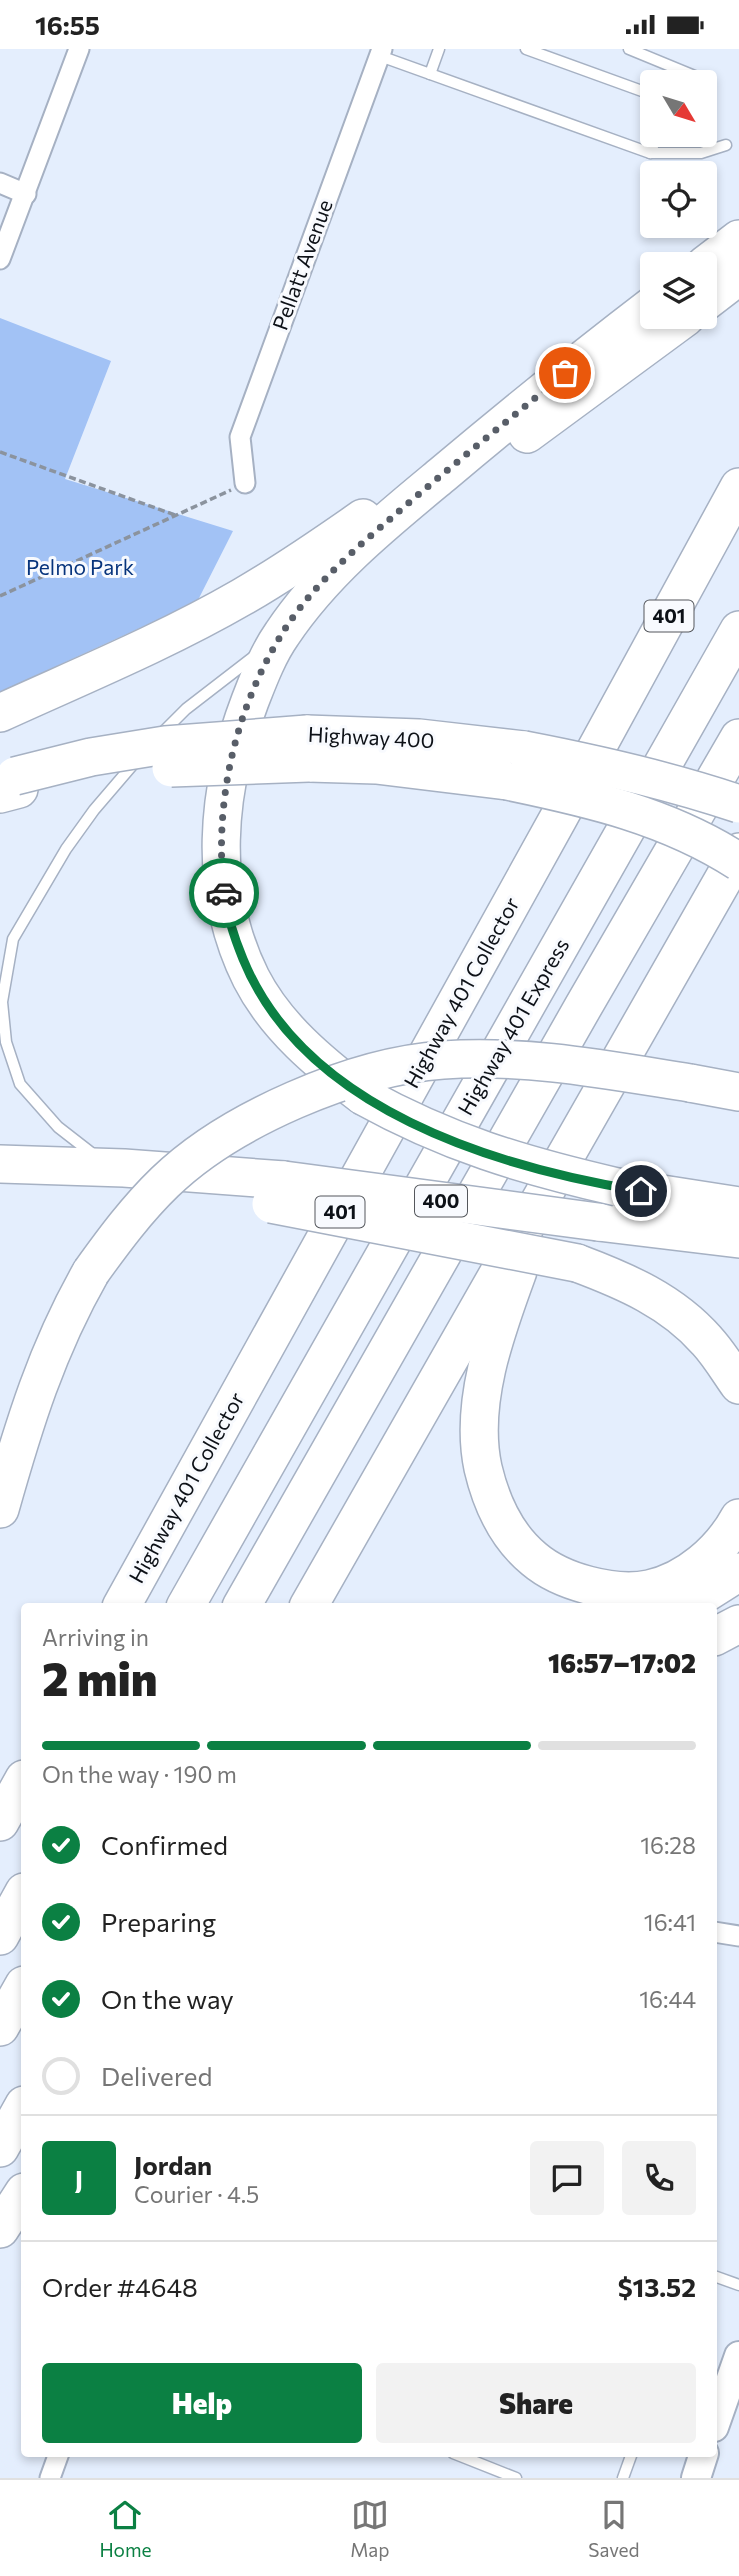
<!DOCTYPE html>
<html lang="en">
<head>
<meta charset="utf-8">
<style>
  :root { --surface:#fff; --page:#f2f2f2; --text:#222; --muted:#767676; --line:#e0e0e0; --accent:#0b8043 }
  body { margin:0; font-family:Commissioner,sans-serif; background:var(--page); color:var(--text); height:100vh; display:flex; flex-direction:column; font-size:26px; white-space:nowrap }
  * { box-sizing:border-box; margin:0 }
  p { font-size:23px; color:var(--muted) }
  .icon { flex:none; width:38px; height:38px; fill:none; stroke:currentColor; stroke-width:2; stroke-linecap:round; stroke-linejoin:round }
  .map { position:relative; flex:1; overflow:hidden }
  .sheet { position:absolute; left:21px; top:1554px; width:696px; height:854px; display:flex; flex-direction:column; background:var(--surface); border-radius:7px; box-shadow:0 4px 10px #0003 }
  .sheet>* { flex:none }
  .needle { width:46px; rotate:128deg }
  .controls { position:absolute; left:640px; top:21px; display:grid; gap:14px }
  .controls a { display:grid; place-items:center; width:77px; height:77px; border-radius:7px; background:var(--surface); box-shadow:0 4px 10px #0003; font-size:35px }
  .pin { position:absolute; display:grid; place-items:center; width:60px; height:60px; color:#fff; margin:-30px; border:4px solid #fff; border-radius:50%; box-shadow:0 2px 7px #0007 }
  .courier { position:absolute; display:grid; place-items:center; width:70px; height:70px; margin:-35px; border:5px solid #0b8043; border-radius:50%; background:#fff; color:#222; box-shadow:0 2px 9px #0007 }
  .summary em { font-style:normal; font-weight:800 }
  .summary div { display:flex; flex-direction:column-reverse }
  .summary { display:flex; align-items:center; justify-content:space-between; height:119px; padding:0 21px }
  h1 { font-size:46px; font-weight:800; line-height:52px }
  .bar { display:grid; grid-template-columns:repeat(4,1fr); gap:10px 7px; align-content:center; height:84px; padding:0 21px }
  .bar i { height:9px; border-radius:5px; background:var(--line) }
  .bar .active { background:var(--accent) }
  .bar p { grid-column:span 4 }
  .line { display:flex; align-items:center; gap:18px; padding:0 21px; border-top:2px solid var(--line) }
  .line div { flex:1 }
  .round { display:grid; place-items:center; flex:none; width:74px; height:74px; border-radius:7px; background:var(--page) }
  ol { padding:0 21px; list-style:none }
  li { display:flex; align-items:center; gap:21px; height:77px }
  li p { margin-inline-start:auto }
  li .icon { padding:7px; border-radius:50%; background:var(--accent); color:#fff; stroke-width:4 }
  li:last-child { color:var(--muted) }
  li i { width:38px; height:38px; border:4px solid var(--line); border-radius:50% }
  .button { display:flex; gap:14px; margin-top:auto; padding:14px 21px }
  .button a { flex:1; height:80px; border-radius:7px; background:var(--accent); color:#fff; font-size:28px; font-weight:800; line-height:80px; text-align:center }
  .button a+a { background:var(--page); color:var(--text) }
  .status { display:flex; justify-content:space-between; align-items:center; height:49px; padding:0 35px; background:var(--surface); direction:ltr }
  .status svg { height:19px; fill:currentColor }
  .dock { display:flex; justify-content:space-around; align-items:center; height:98px; border-top:2px solid var(--line); background:var(--surface); font-size:19px; color:var(--muted) }
  .dock a { display:grid; justify-items:center; gap:4px }
  .dock .active { color:var(--accent) }
  .map>svg:first-child { display:block }
  .green { fill:#a2c2f5 }
  .lines { fill:none; stroke-linecap:round; stroke-linejoin:round }
  .lane-casing { stroke:#a6b1c3; stroke-width:13 }
  .street-casing { stroke:#a6b1c3; stroke-width:23 }
  .secondary-casing { stroke:#a6b1c3; stroke-width:32 }
  .highway-casing { stroke:#a6b1c3; stroke-width:40 }
  .path { stroke:#8b939e; stroke-width:3.5; stroke-dasharray:7 3.5; stroke-linecap:butt }
  .lane { stroke:#fff; stroke-width:10 }
  .street { stroke:#fff; stroke-width:19 }
  .secondary { stroke:#fff; stroke-width:28 }
  .highway { stroke:#fff; stroke-width:37 }
  .highway-bridge-casing { stroke:#a6b1c3; stroke-width:40; stroke-linecap:butt }
  .highway-bridge { stroke:#fff; stroke-width:37 }
  .done { stroke:#585e68; stroke-width:7; stroke-dasharray:0 12.6 }
  .route { stroke:#0b8043; stroke-width:9 }
  .labels { text-anchor:middle; stroke-width:6; stroke-linejoin:round; paint-order:stroke }
  .shield { fill:#f8fafe; stroke:#54575c; stroke-width:2 }
  .shield-label { font-size:19px; font-weight:bold; fill:#0d1117 }
  .street-label { font-size:21px; fill:#0d1117; stroke:#f8fafe }
  .park-label { font-size:21px; fill:#07347c; stroke:#f8fafe }
</style>
</head>
<body>
<div class="status"><b>16:55</b><svg viewBox="0 0 49 12"><path d="M0 12V9h3v3zM5 12V6h3v6zM10 12V3h3v9zM15 12V0h3v12zM26 1h20v11H26zM47 4h2v5h-2z"/></svg></div>
<div class="map">
<svg width="739" height="2429" viewBox="0 0 739 2429">
  <rect width="100%" height="100%" fill="#e4eefd"/>
  <polygon class="green" points="0,269 111,312 65,430 233,482 197,553 0,643"/>
  <g class="lines">
    <defs>
      <g id="lane">
        <polyline points="526,0 653,46"/>
        <polyline points="629,0 702,30"/>
        <polyline points="380,7 650,104 658,86"/>
        <polyline points="430,25 439,0"/>
        <polyline points="650,104 701,104 726,96"/>
        <polyline points="160,686 186,660 256,606"/>
        <polyline points="94,1106 58,1078 20,1035 6,993 2,953 13,890 66,800 94,761 136,712"/>
        <polyline points="714,2227 739,2236"/>
        <polyline points="453,2404 516,2429"/>
        <polyline points="623,2429 632,2404"/>
      </g>
      <g id="street">
        <polyline points="0,134 26,145"/>
        <polyline points="0,210 79,0"/>
        <polyline points="245,434 240,388 382,0"/>
        <polyline points="714,1883 739,1887"/>
        <polyline points="50,2429 59,2404"/>
      </g>
      <g id="secondary">
        <polyline points="714,2378 739,2307"/>
        <polyline points="696,2429 704,2404"/>
      </g>
      <g id="highway">
        <polyline points="705,216 739,190"/>
        <polyline points="705,253 739,227"/>
        <polyline points="527,385 686,268"/>
        <path d="M0 664C81 627 164 593 242 548 284 524 323 497 363 469"/>
        <polyline points="307,685 419,689 524,701"/>
        <polyline points="309,714 376,716 507,732"/>
        <polyline points="0,745 19,740"/>
        <polyline points="690,1034 739,1043"/>
        <path d="M363 1047C320 1014 276 978 251 929 207 841 216 741 250 652 259 629 268 605 282 585 324 522 385 473 443 425 512 367 581 311 653 256"/>
        <polyline points="0,1115 124,1119 284,1131"/>
        <polyline points="617,1138 739,1157"/>
        <polyline points="598,1173 739,1190"/>
        <path d="M577 1214C625 1232 672 1252 707 1292 719 1305 729 1322 739 1336"/>
        <path d="M518 1222C496 1282 469 1354 483 1419 491 1453 506 1487 534 1510 561 1533 614 1547 649 1540 687 1532 721 1502 739 1469"/>
        <path d="M0 1460C24 1375 47 1300 91 1223"/>
        <polyline points="121,1558 559,768 739,438"/>
        <polyline points="185,1558 739,581"/>
        <polyline points="241,1558 583,958 739,689"/>
        <polyline points="308,1558 739,803"/>
        <polyline points="684,1558 739,1523"/>
        <polyline points="714,1588 739,1575"/>
        <polyline points="0,1773 24,1730"/>
        <polyline points="0,1887 24,1843"/>
        <polyline points="0,1978 24,1936"/>
        <polyline points="0,2099 24,2056"/>
        <polyline points="0,2180 24,2143"/>
      </g>
    </defs>
    <use href="#lane" class="lane-casing"/>
    <use href="#street" class="street-casing"/>
    <use href="#secondary" class="secondary-casing"/>
    <use href="#highway" class="highway-casing"/>
    <g class="path">
      <polyline points="0,403 175,466"/>
      <polyline points="0,547 231,441"/>
    </g>
    <use href="#lane" class="lane"/>
    <use href="#street" class="street"/>
    <use href="#secondary" class="secondary"/>
    <use href="#highway" class="highway"/>
    <defs>
      <g id="highway-bridge">
        <path d="M524 701C597 715 668 731 739 755"/>
        <polyline points="171,719 309,714"/>
        <polyline points="15,727 91,708 165,696 307,685"/>
        <path d="M507 732C589 749 668 767 739 813"/>
        <path d="M363 1047C448 1094 522 1116 617 1138"/>
        <polyline points="284,1131 598,1173"/>
        <polyline points="271,1155 577,1214"/>
        <path d="M91 1223C114 1191 137 1160 165 1133 229 1071 354 1017 443 1011 526 1005 608 1021 690 1034"/>
      </g>
    </defs>
    <use href="#highway-bridge" class="highway-bridge-casing"/>
    <use href="#highway-bridge" class="highway-bridge"/>
  </g>
  <g class="lines">
    <path class="done" d="M224 844C214 755 234 664 280 588 309 539 355 500 397 464 452 416 509 371 565 324"/>
    <path class="route" d="M224 844C227 867 234 888 243 910 304 1060 495 1118 641 1142"/>
  </g>
  <g class="labels">
    <g class="shield">
      <rect x="644.5" y="551.5" width="49" height="31" rx="5"/>
      <rect x="415" y="1136.5" width="52" height="31" rx="5"/>
      <rect x="315.5" y="1147.5" width="49" height="31" rx="5"/>
    </g>
    <g class="shield-label">
      <text x="669" y="574">401</text>
      <text x="441" y="1159">400</text>
      <text x="340" y="1170">401</text>
    </g>
    <g class="street-label">
      <text transform="translate(303 216) rotate(-70)" y="7">Pellatt Avenue</text>
      <text transform="translate(371 689) rotate(3)" y="7">Highway 400</text>
      <text transform="translate(462 944) rotate(-61)" y="7">Highway 401 Collector</text>
      <text transform="translate(514 978) rotate(-60)" y="7">Highway 401 Express</text>
      <text transform="translate(187 1439) rotate(-61)" y="7">Highway 401 Collector</text>
    </g>
    <g class="park-label">
      <text x="80" y="526">Pelmo Park</text>
    </g>
  </g>
</svg>
<div class="controls">
<a><svg class="needle" viewBox="-14 -14 28 28"><path d="M0-13l5 13h-10z" fill="#e53935"/><path d="M0 13l5-13h-10z" fill="#767676"/></svg></a>
<a><svg class="icon" aria-label="locate" viewBox="0 0 24 24"><circle cx="12" cy="12" r="6"/><path d="M12 2v4M12 18v4M2 12h4M18 12h4"/></svg></a>
<a><svg class="icon" aria-label="layers" viewBox="0 0 24 24"><path d="M12 4l9 5-9 5-9-5zM3 14l9 5 9-5"/></svg></a>
</div>
<div class="pin" style="left:565px;top:324px;background:#ea580c"><svg class="icon" aria-label="bag" viewBox="0 0 24 24"><path d="M5 8h14l-1 12H6zM9 8a3 3 0 0 1 6 0"/></svg></div>
<div class="pin" style="left:641px;top:1142px;background:#1f2937"><svg class="icon" aria-label="home" viewBox="0 0 24 24"><path d="M3 11l9-7 9 7M6 9v11h12V9"/></svg></div>
<div class="courier" style="left:224px;top:844px"><svg class="icon" aria-label="car" viewBox="0 0 24 24"><path d="M5 17H2v-5l4-1 3-4h7l3 4 3 1v5h-3M9 17h6M6 11h13"/><circle cx="7" cy="17" r="2"/><circle cx="17" cy="17" r="2"/></svg></div>
<section class="sheet">
<div class="summary"><div><h1>2 min</h1><p>Arriving in</p></div><em>16:57–17:02</em></div>
<div class="bar"><i class="active"></i><i class="active"></i><i class="active"></i><i></i><p>On the way · 190 m</p></div>
<ol>
<li><svg class="icon" aria-label="check" viewBox="0 0 24 24"><path d="M5 12l5 5 9-10"/></svg>Confirmed<p>16:28</p></li>
<li><svg class="icon" aria-label="check" viewBox="0 0 24 24"><path d="M5 12l5 5 9-10"/></svg>Preparing<p>16:41</p></li>
<li><svg class="icon" aria-label="check" viewBox="0 0 24 24"><path d="M5 12l5 5 9-10"/></svg>On the way<p>16:44</p></li>
<li><i></i>Delivered</li>
</ol>
<div class="line" style="height:126px"><b class="round" style="background:var(--accent);color:#fff">J</b><div><b>Jordan</b><p>Courier · 4.5</p></div><a class="round"><svg class="icon" aria-label="chat" viewBox="0 0 24 24"><path d="M4 5h16v11H9l-5 4z"/></svg></a><a class="round"><svg class="icon" aria-label="phone" viewBox="0 0 24 24"><path d="M5 4h4l2 5-3 2q2 4 5 5l2-3 5 2v4C11 20 4 13 5 4z"/></svg></a></div>
<div class="line" style="height:91px"><div>Order #4648</div><b>$13.52</b></div>
<div class="button"><a>Help</a><a>Share</a></div>
</section>
</div>
<nav class="dock">
<a class="active"><svg class="icon" aria-label="home" viewBox="0 0 24 24"><path d="M3 11l9-7 9 7M6 9v11h12V9"/></svg>Home</a>
<a><svg class="icon" aria-label="map" viewBox="0 0 24 24"><path d="M3 6l6-2 6 2 6-2v14l-6 2-6-2-6 2zM9 4v14M15 6v14"/></svg>Map</a>
<a><svg class="icon" aria-label="saved" viewBox="0 0 24 24"><path d="M7 4h10v16l-5-4-5 4z"/></svg>Saved</a>
</nav>
</body>
</html>
